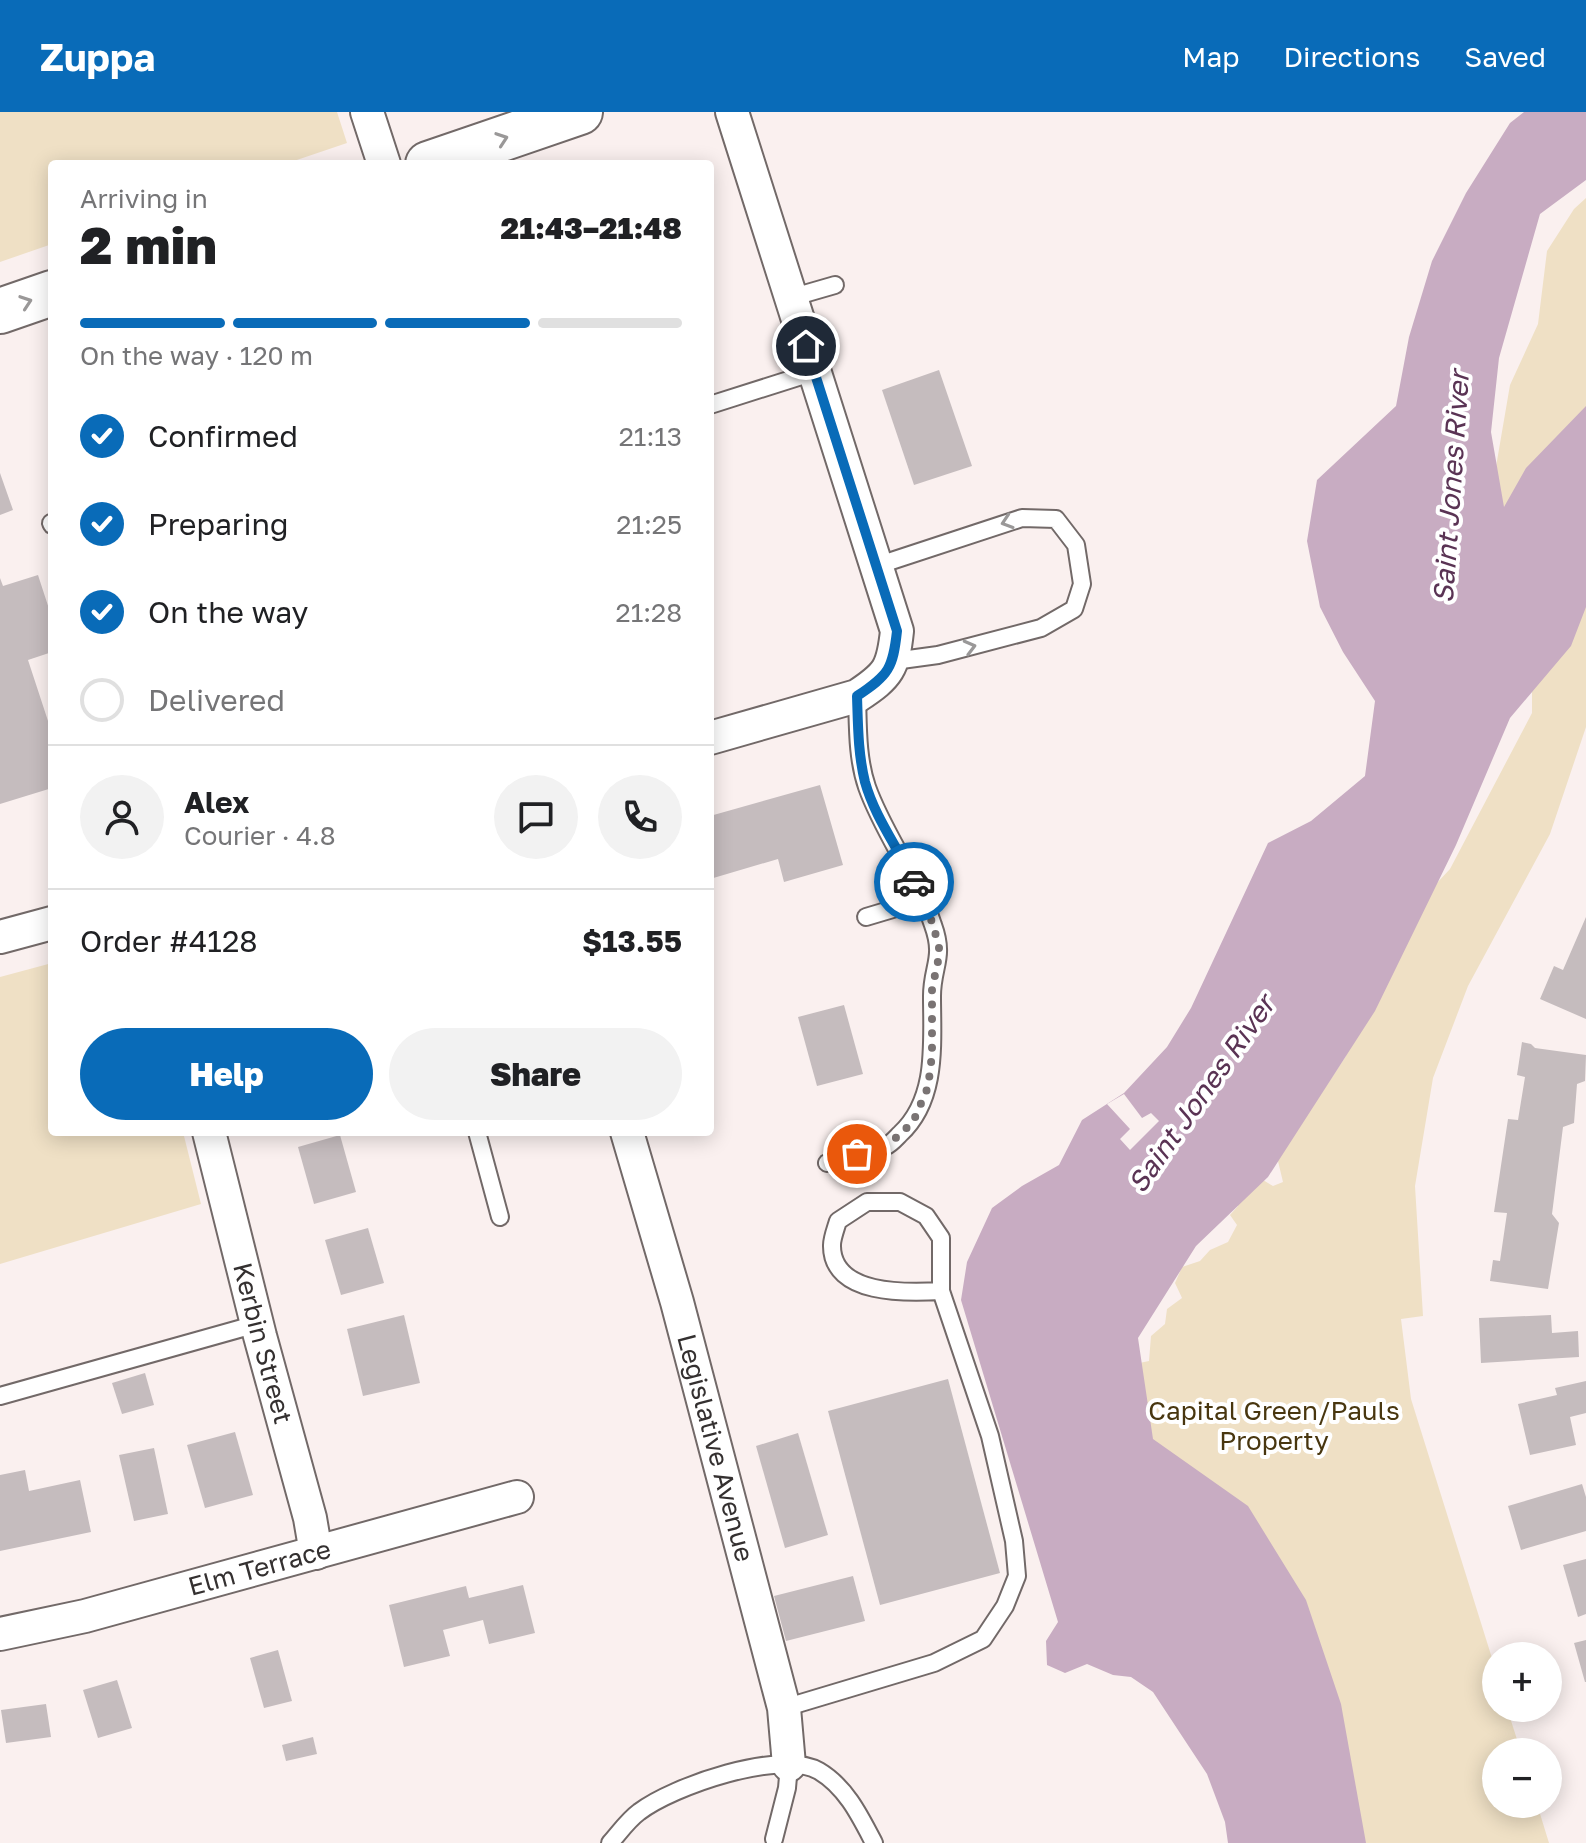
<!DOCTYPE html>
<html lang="en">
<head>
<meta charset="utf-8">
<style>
  :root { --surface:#fff; --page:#f2f2f2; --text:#202124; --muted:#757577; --line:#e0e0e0; --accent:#096bb8 }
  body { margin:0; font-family:"Golos Text",sans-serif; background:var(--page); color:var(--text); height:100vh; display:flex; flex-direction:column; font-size:30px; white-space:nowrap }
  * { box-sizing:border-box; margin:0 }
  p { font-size:26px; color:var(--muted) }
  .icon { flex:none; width:44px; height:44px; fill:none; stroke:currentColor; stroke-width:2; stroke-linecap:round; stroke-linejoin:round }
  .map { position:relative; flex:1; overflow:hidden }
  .side { position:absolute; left:48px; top:48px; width:666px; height:976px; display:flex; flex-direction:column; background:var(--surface); border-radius:8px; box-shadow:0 4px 20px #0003 }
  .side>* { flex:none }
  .controls { position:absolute; left:1482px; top:1530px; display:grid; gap:16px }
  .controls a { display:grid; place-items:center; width:80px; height:80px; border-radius:50%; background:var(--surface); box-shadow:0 4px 20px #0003; font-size:40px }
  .pin { position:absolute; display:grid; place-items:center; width:68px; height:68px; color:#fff; margin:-34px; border:4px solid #fff; border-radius:50%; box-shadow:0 2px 8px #0007 }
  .courier { position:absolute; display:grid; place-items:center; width:80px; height:80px; margin:-40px; border:6px solid #096bb8; border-radius:50%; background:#fff; color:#222; box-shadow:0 2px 10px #0007 }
  .head em { font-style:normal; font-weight:800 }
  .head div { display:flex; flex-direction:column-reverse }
  .head { display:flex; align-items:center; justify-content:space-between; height:136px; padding:0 32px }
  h1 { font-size:52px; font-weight:800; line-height:60px }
  .bar { display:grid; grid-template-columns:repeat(4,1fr); gap:12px 8px; align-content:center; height:96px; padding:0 32px }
  .bar i { height:10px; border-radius:6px; background:var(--line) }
  .bar .selected { background:var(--accent) }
  .bar p { grid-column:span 4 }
  .line { display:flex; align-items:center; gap:20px; padding:0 32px; border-top:2px solid var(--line) }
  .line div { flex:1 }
  .round { display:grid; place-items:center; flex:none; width:84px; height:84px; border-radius:42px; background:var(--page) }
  ol { padding:0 32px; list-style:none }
  li { display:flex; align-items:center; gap:24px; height:88px }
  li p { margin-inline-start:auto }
  li .icon { padding:8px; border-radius:50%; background:var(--accent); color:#fff; stroke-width:4 }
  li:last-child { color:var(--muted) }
  li i { width:44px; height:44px; border:4px solid var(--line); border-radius:50% }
  .action { display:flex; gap:16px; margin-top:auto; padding:16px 32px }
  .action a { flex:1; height:92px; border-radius:48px; background:var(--accent); color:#fff; font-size:32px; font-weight:800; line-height:92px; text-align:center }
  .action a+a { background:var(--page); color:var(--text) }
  header { display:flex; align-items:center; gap:48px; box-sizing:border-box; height:112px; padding:0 40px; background:var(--accent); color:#fff }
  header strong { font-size:38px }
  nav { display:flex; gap:44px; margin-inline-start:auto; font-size:28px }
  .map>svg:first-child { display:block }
  .green { fill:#efe0c5 }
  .water { fill:#c8acc2 }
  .pier { fill:#faf0ef }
  .building { fill:#c5bcbe }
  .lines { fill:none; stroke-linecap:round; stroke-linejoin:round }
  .lane-casing { stroke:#726968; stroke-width:20 }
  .street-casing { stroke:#726968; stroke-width:36 }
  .secondary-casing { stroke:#726968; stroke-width:48 }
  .lane { stroke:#fff; stroke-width:16 }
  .street { stroke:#fff; stroke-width:32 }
  .secondary { stroke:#fff; stroke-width:44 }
  .oneway { stroke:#9a9898 }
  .done { stroke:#797373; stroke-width:8; stroke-dasharray:0 14.4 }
  .route { stroke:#096bb8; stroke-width:10 }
  .labels { text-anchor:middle; stroke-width:8; stroke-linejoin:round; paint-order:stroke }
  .street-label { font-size:26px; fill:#343030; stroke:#fff }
  .park-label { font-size:26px; fill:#48360f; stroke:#fff }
  .water-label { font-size:28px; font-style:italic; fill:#5a3354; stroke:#fff }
</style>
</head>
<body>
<header>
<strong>Zuppa</strong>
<nav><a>Map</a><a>Directions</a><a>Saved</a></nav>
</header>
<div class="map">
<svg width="1586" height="1731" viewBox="0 0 1586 1731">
  <rect width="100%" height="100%" fill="#faf0ef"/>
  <g class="green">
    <polygon points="0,0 337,0 347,31 285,52 52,52 52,132 0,150"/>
    <polygon points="1586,86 1586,615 1550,722 1468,874 1433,966 1415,1074 1423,1204 1401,1207 1411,1287 1496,1559 1496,1596 1507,1596 1521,1640 1496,1640 1496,1692 1537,1692 1549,1731 1358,1731 1117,1294 1120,1255 1149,1249 1151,1224 1165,1212 1167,1197 1182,1186 1175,1171 1182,1155 1200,1149 1210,1138 1228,1130 1237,1113 1230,1103 1238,1094 1233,1075 1255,1063 1273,1074 1283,1070 1271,1020 1294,1022 1346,944 1345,881 1406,804 1450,757 1532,601 1532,568 1492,378 1510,273 1538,212 1547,139 1574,97"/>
    <polygon points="52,851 52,1020 183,1020 201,1092 0,1152 0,865"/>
  </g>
  <polygon class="water" points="1524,0 1586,0 1586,68 1540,102 1499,246 1491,320 1504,395 1526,356 1586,294 1586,495 1571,534 1510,606 1456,733 1375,899 1268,1065 1196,1134 1138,1226 1153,1327 1248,1394 1306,1488 1341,1592 1366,1731 1228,1731 1225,1710 1207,1662 1153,1580 1131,1565 1113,1563 1087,1552 1065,1561 1047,1553 1046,1529 1058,1510 961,1188 967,1150 992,1096 1022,1074 1059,1053 1082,1008 1124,981 1167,935 1191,896 1268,731 1311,709 1365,664 1375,589 1343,540 1320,495 1307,429 1317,368 1396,294 1409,225 1432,149 1466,81 1510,11"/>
  <polygon class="pier" points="1124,982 1142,1006 1151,1001 1159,1009 1130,1038 1120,1027 1130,1017 1107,992"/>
  <g class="building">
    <polygon points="939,258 972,354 914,373 882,278"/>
    <polygon points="0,361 13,398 0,403"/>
    <polygon points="38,463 52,506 52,540 28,548 49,612 52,611 52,676 0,692 0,466 3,474"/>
    <polygon points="820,673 843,753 784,770 778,747 710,767 710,704"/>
    <polygon points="1586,805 1586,907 1540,887 1554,854 1563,858"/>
    <polygon points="844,893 863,962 817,974 798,905"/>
    <polygon points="1522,930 1531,932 1535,936 1586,943 1585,969 1577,972 1574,1011 1563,1015 1552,1102 1559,1111 1548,1177 1490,1169 1493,1148 1500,1149 1507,1101 1494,1100 1508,1007 1518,1008 1525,965 1517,963"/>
    <polygon points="340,1023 356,1080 314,1092 298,1035"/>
    <polygon points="368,1116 384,1171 341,1183 325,1128"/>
    <polygon points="404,1203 420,1271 363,1284 347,1217"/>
    <polygon points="1551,1203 1552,1221 1578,1219 1579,1245 1481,1251 1479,1206"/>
    <polygon points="145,1261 154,1293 122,1302 112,1271"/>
    <polygon points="948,1267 1000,1461 880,1493 828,1299"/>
    <polygon points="1586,1269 1586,1301 1570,1305 1576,1333 1530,1343 1518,1292 1557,1283 1555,1276"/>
    <polygon points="235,1320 253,1383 205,1396 187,1333"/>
    <polygon points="798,1321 828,1423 785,1436 756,1334"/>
    <polygon points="154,1336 168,1402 134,1409 119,1343"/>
    <polygon points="25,1358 29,1379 80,1368 91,1420 0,1439 0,1363"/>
    <polygon points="1582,1372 1586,1385 1586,1419 1521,1438 1508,1394"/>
    <polygon points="1586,1447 1586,1502 1578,1505 1563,1453"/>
    <polygon points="853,1464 865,1509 786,1529 774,1484"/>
    <polygon points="523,1473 535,1521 489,1532 483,1508 443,1518 450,1544 404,1555 389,1493 466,1474 469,1486"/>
    <polygon points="1586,1528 1586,1570 1585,1570 1574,1531"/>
    <polygon points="278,1538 292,1589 264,1596 250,1546"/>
    <polygon points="117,1568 132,1616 98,1626 83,1578"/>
    <polygon points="46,1592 51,1625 6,1631 1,1598"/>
    <polygon points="313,1625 317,1642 286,1649 282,1633"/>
  </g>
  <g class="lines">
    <defs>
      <g id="lane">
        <polyline points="790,186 835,173"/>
        <polyline points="710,293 814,260"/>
        <polyline points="51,411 52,413"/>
        <polyline points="876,454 1022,406 1056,407 1076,433 1082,472 1074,497 1041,516 938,543 894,549"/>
        <polyline points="866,805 923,788"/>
        <polyline points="477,1020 500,1105"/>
        <path d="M827 1051C846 1045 869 1043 886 1034 891 1032 896 1026 900 1022 938 987 932 931 932 884 932 854 945 846 933 813 917 764 884 723 867 675 857 646 858 614 857 584"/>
        <polyline points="0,1284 257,1212"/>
        <path d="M784 1596 934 1551 983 1527 1005 1494 1017 1464 1014 1429 990 1324 941 1179V1126L926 1104 900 1090H867L838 1109C836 1116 832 1126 832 1133 831 1184 908 1181 941 1179"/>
        <polyline points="774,1727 787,1676 789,1653"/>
        <path d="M610 1731C619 1721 628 1708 639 1700 673 1674 780 1637 819 1659 846 1675 860 1704 874 1731"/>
      </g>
      <g id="street">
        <polyline points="367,0 384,52"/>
        <path d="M710 626 857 584C889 563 893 556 897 519L732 0"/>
        <polyline points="0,825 52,811"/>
        <path id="s1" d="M209 1020 260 1224 310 1406 316 1441"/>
        <path id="s2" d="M627 1020 677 1190 784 1596 789 1653"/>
        <path id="s3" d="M0 1522 85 1504 517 1385"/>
      </g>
      <g id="secondary">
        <polyline points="428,52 580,0"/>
        <polyline points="0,199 52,181"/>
      </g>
    </defs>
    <use href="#lane" class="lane-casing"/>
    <use href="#street" class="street-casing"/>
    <use href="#secondary" class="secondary-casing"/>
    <use href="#lane" class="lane"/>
    <use href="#street" class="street"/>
    <use href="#secondary" class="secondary"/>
  </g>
  <defs><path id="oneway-chevron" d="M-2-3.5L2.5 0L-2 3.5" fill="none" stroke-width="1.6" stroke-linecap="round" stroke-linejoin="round" transform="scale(2)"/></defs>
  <g class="oneway">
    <use href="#oneway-chevron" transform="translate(502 27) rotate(-19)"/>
    <use href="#oneway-chevron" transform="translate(26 190) rotate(-19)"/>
    <use href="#oneway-chevron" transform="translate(1007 410) rotate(162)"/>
    <use href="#oneway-chevron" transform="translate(970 535) rotate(-15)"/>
  </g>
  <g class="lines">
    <polyline class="done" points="857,1042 887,1034 913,1010 928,975 932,943 932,877 940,840 933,812 914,770"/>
    <path class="route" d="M806 234 897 519C893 556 889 563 857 584 858 613 858 642 865 670 875 706 899 737 914 770"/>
  </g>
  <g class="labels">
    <g class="street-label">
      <text dy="9" stroke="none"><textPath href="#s1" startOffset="218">Kerbin Street</textPath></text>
      <text dy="9" stroke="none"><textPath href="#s2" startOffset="328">Legislative Avenue</textPath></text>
      <text dy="9" stroke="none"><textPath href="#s3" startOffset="268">Elm Terrace</textPath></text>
    </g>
    <g class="park-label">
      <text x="1274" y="1308">Capital Green/Pauls<tspan x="1274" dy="30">Property</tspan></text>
    </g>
    <g class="water-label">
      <text transform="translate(1451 375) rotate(-86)" y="10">Saint Jones River</text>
      <text transform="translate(1201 982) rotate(-55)" y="10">Saint Jones River</text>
    </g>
  </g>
</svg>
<div class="controls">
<a>+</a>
<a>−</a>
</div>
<div class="pin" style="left:857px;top:1042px;background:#ea580c"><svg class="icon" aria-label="bag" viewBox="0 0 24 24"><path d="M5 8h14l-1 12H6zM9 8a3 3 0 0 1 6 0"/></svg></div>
<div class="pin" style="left:806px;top:234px;background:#1f2937"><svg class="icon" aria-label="home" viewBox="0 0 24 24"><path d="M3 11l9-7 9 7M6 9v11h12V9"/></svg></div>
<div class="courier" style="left:914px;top:770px"><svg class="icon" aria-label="car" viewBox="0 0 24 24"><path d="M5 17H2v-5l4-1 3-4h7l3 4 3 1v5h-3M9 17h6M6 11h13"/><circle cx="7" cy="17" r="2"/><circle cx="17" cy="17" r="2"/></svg></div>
<section class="side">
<div class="head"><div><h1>2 min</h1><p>Arriving in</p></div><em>21:43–21:48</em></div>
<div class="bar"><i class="selected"></i><i class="selected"></i><i class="selected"></i><i></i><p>On the way · 120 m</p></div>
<ol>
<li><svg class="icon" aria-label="check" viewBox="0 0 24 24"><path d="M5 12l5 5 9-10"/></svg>Confirmed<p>21:13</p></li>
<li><svg class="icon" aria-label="check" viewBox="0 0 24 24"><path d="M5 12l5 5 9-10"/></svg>Preparing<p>21:25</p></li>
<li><svg class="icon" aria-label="check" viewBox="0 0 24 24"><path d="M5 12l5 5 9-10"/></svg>On the way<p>21:28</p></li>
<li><i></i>Delivered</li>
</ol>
<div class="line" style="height:144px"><a class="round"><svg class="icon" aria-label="person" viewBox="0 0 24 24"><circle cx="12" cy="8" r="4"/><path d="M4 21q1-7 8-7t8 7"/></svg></a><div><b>Alex</b><p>Courier · 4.8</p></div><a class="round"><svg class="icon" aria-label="chat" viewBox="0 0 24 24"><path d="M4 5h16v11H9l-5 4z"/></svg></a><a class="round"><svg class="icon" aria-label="phone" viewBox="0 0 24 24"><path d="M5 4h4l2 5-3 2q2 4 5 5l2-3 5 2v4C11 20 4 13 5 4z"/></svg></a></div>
<div class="line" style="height:104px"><div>Order #4128</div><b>$13.55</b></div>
<div class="action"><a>Help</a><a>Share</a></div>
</section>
</div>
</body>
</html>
